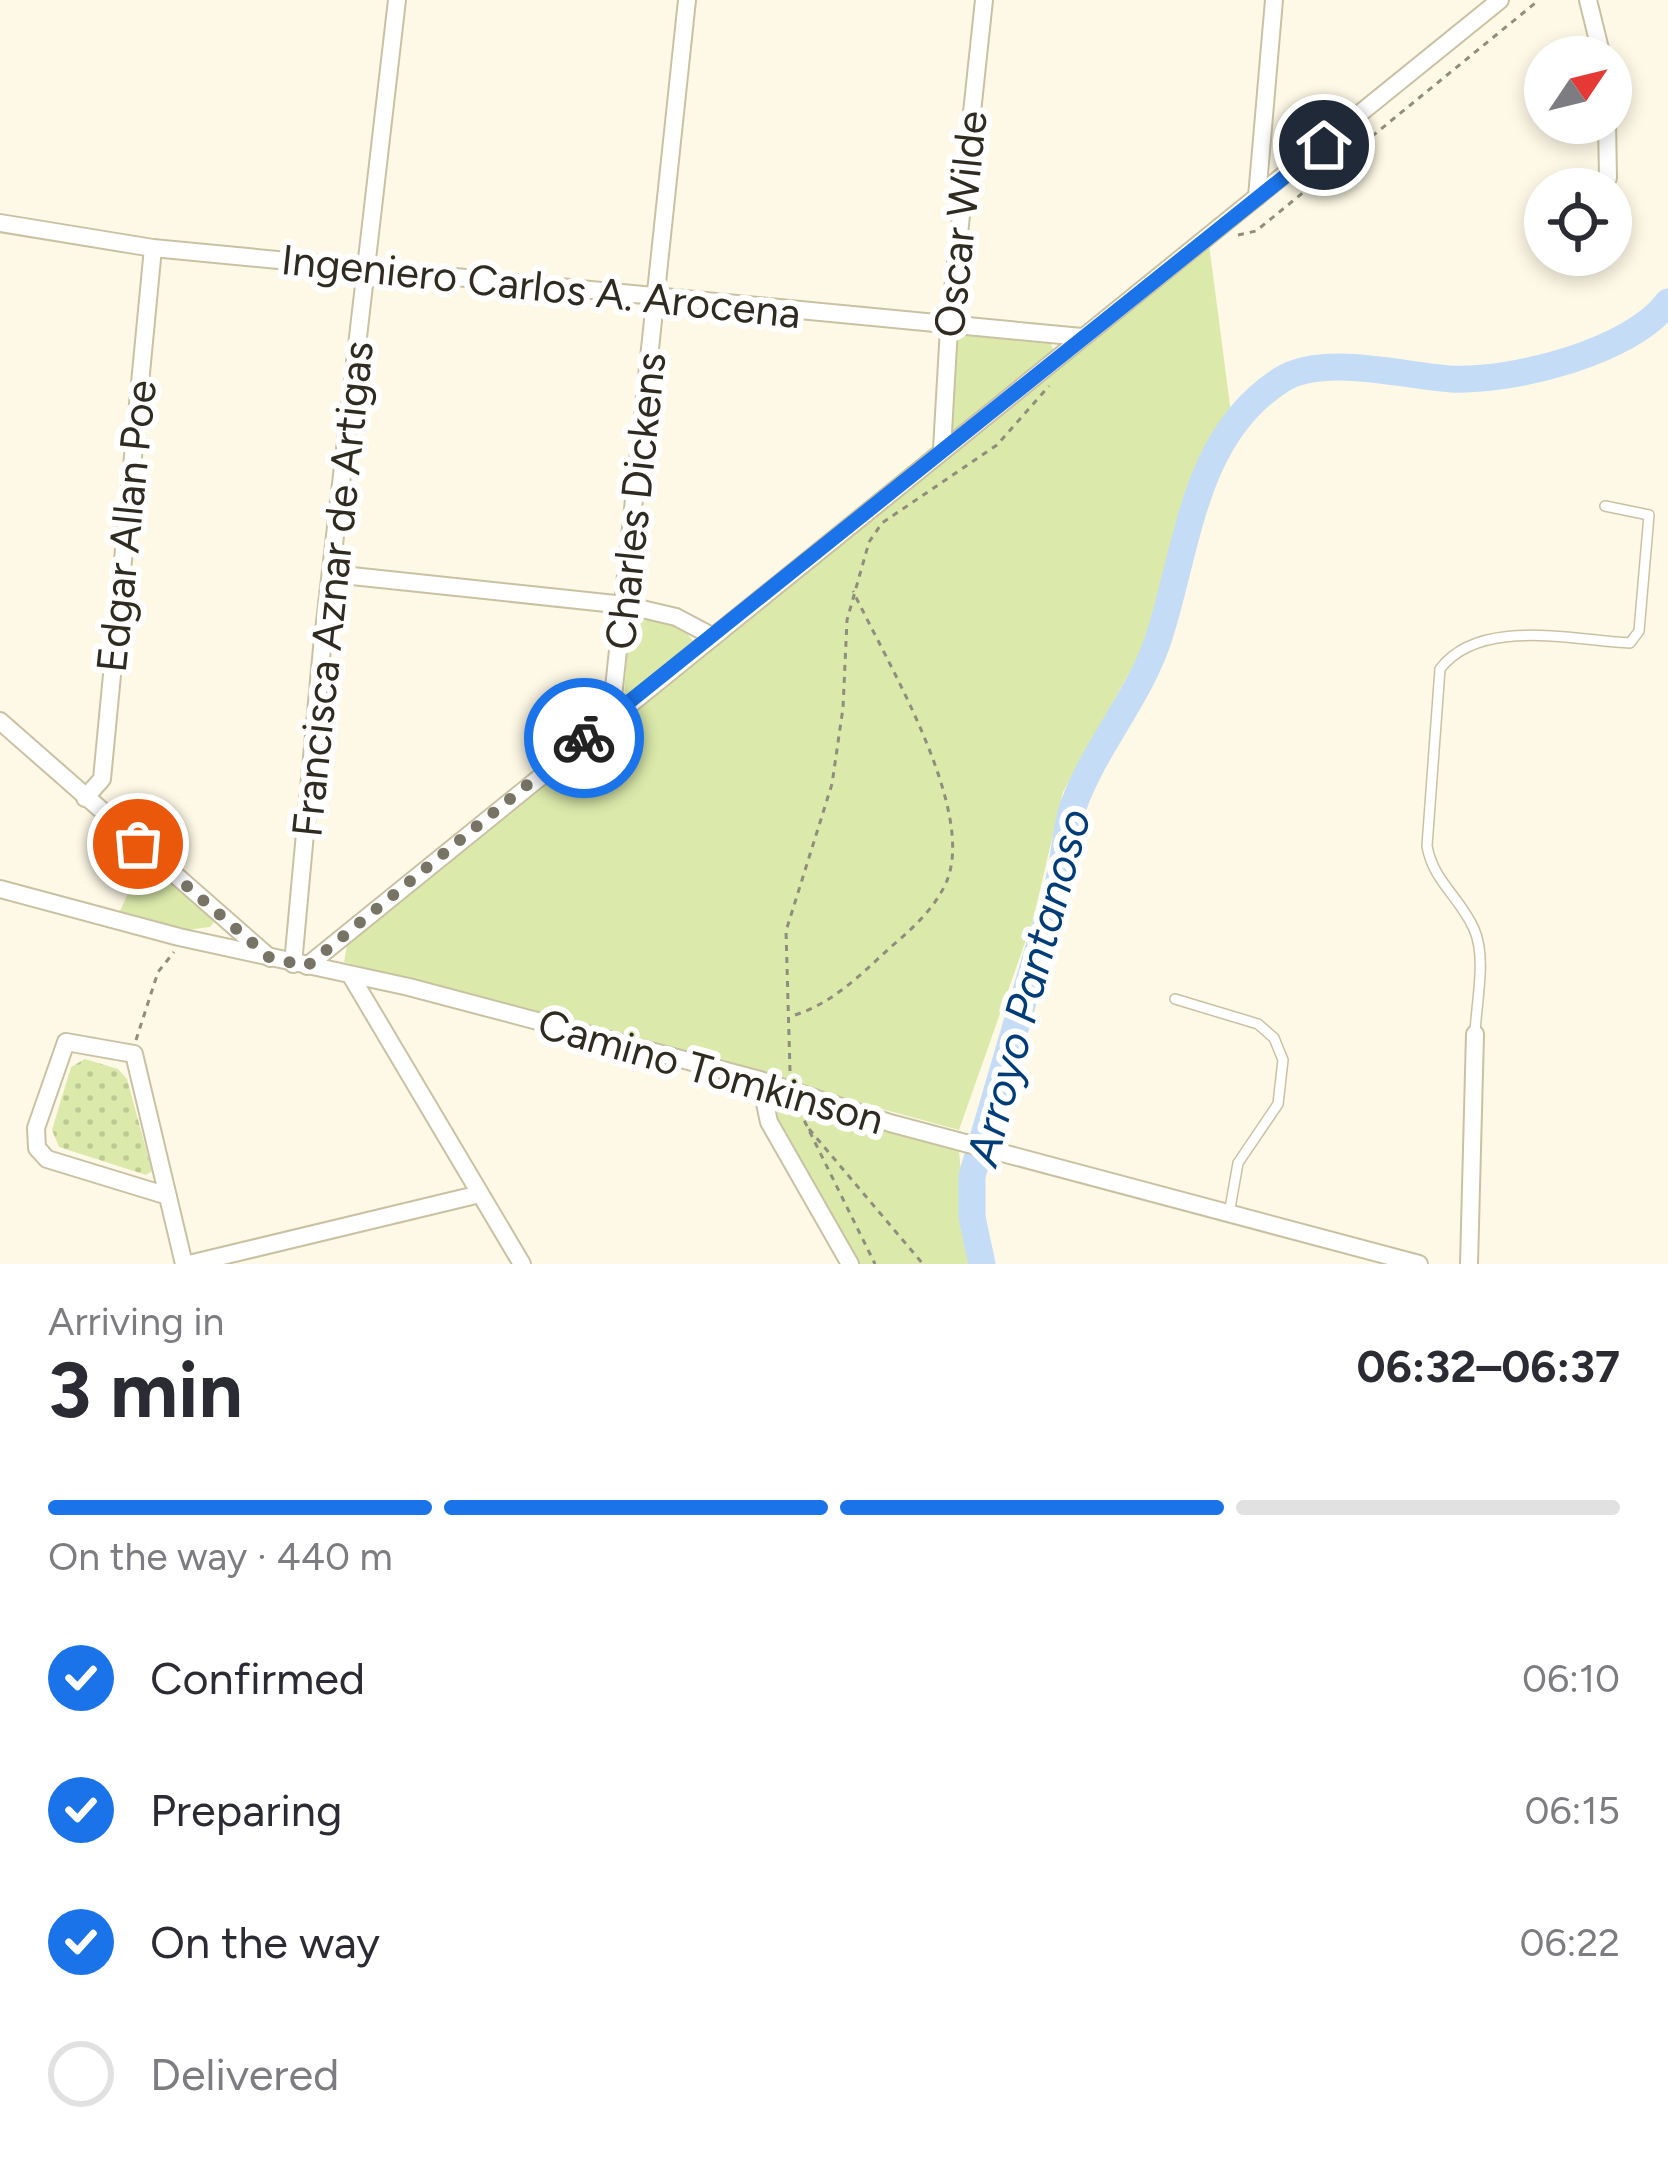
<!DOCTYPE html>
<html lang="en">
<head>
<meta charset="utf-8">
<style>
  :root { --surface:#fff; --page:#f2f2f3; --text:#2b2b33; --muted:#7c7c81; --line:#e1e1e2; --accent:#1a73e8 }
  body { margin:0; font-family:Figtree,sans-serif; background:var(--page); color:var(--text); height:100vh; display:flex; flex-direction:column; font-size:45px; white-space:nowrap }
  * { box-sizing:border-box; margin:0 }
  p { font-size:39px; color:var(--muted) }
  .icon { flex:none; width:66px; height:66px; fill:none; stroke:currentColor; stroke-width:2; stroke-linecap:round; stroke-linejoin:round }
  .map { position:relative; height:1264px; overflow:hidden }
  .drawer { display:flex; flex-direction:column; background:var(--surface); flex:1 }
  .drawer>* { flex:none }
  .needle { width:78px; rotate:55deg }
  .buttons { position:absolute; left:1524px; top:36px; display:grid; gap:24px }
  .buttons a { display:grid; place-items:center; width:108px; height:108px; border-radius:50%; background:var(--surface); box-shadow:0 6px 18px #0003; font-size:60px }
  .pin { position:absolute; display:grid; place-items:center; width:102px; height:102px; color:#fff; margin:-51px; border:6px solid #fff; border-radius:50%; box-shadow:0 3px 12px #0007 }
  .courier { position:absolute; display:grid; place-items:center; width:120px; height:120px; margin:-60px; border:9px solid #1a73e8; border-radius:50%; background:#fff; color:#222; box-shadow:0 3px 15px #0007 }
  .head em { font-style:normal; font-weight:700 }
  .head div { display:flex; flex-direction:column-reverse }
  .head { display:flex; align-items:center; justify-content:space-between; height:204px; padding:0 48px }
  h1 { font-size:78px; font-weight:700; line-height:90px }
  .bar { display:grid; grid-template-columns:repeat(4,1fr); gap:18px 12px; align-content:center; height:144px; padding:0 48px }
  .bar i { height:15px; border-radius:9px; background:var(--line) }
  .bar .selected { background:var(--accent) }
  .bar p { grid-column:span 4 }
  ol { padding:0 48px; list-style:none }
  li { display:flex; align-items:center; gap:36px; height:132px }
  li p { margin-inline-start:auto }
  li .icon { padding:12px; border-radius:50%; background:var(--accent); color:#fff; stroke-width:4 }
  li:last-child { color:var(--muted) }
  li i { width:66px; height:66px; border:6px solid var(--line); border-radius:50% }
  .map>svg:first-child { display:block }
  .grass { fill:#dbeaab }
  .park { fill:url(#park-dots) }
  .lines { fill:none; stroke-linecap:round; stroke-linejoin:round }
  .river { stroke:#c5dcf7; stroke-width:27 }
  .lane-casing { stroke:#cac1a3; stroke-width:12 }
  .street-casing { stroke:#cac1a3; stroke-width:20 }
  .path { stroke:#918d7e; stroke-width:3; stroke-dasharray:6 6; stroke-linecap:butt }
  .lane { stroke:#fff; stroke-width:9 }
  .street { stroke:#fff; stroke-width:16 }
  .done { stroke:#777365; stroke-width:12; stroke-dasharray:0 21.6 }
  .route { stroke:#1a73e8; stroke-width:15 }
  .labels { text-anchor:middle; stroke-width:12; stroke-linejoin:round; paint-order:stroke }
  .street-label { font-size:42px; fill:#2f2b20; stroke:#fff }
  .water-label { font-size:45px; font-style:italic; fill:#003d78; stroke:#fff }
</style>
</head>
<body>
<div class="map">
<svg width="1668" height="1264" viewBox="0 0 1668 1264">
  <defs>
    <pattern id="park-dots" width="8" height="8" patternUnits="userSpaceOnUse" patternTransform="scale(3)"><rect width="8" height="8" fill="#dbeaab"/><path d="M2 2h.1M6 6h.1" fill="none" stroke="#bcc993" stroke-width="1.8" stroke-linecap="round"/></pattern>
  </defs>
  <rect width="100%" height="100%" fill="#fef9e6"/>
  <g class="grass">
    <polygon points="1209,244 1231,413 1199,480 1184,545 1146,643 1063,792 1033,920 959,1130 344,962 347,946 416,887"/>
    <polygon points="970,331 1050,341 1054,352 951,433 956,340"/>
    <polygon points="635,614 681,626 693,641 624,699 629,618"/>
    <polygon points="145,856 209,909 214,922 210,927 186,930 120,911"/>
    <polygon points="783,1095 959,1151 970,1264 857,1264 767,1102 768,1096"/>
  </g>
  <polygon class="park" points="85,1059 118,1069 127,1079 152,1171 146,1175 59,1147 52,1130 71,1067"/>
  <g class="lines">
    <path class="river" d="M982 1264 972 1217V1176C1000 1079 1028 983 1057 887 1065 862 1064 833 1073 807 1094 747 1140 697 1159 637 1188 548 1193 436 1281 380 1323 353 1404 376 1451 379 1512 382 1632 352 1668 302"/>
    <defs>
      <g id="lane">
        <polyline points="1175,999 1258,1024 1274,1038 1283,1060 1278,1104 1238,1163 1229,1214"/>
        <path d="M1475 1034C1476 1003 1487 958 1474 929 1460 897 1433 881 1427 846L1440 669C1479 617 1572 640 1630 643L1639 631 1649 515 1605 506"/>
      </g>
      <g id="street">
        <polyline points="1588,0 1602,57"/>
        <polyline points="1607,123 1608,178"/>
        <polyline points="1257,197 1274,0"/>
        <polyline points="0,223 153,248 1082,337"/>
        <polyline points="942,449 949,328 984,0"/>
        <polyline points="333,574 625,605 676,617 710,635"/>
        <polyline points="611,716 687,0"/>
        <polyline points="0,721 270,958"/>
        <polyline points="85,798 102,779 153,248"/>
        <polyline points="0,889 179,937 409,987 760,1080 890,1123 1419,1264"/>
        <polyline points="293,964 322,648 397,0"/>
        <polyline points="307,966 1500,0"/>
        <polyline points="351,976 522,1264"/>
        <polyline points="760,1080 769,1122 850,1264"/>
        <polyline points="168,1196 47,1159 37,1148 36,1128 66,1042 134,1054 184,1264"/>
        <polyline points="189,1264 480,1194"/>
        <polyline points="1469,1264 1475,1034"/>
      </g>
    </defs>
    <use href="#lane" class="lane-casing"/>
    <use href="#street" class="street-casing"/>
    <g class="path">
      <polyline points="1238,235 1256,231 1539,0"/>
      <path d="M795 1015C835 1002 862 973 892 946 913 928 934 909 946 883 978 811 886 661 853 591"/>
      <polyline points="136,1040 158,972 174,952"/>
      <polyline points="790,1071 786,931 832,784 843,708 847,620 869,542 882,523 997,445 1049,386"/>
      <polyline points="799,1110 875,1264"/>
      <polyline points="809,1129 923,1264"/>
    </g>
    <use href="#lane" class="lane"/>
    <use href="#street" class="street"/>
  </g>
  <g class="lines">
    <polyline class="done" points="138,844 270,958 307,966 584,738"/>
    <polyline class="route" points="584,738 1324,145"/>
  </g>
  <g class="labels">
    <g class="street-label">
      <text transform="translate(960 224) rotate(-84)" y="15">Oscar Wilde</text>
      <text transform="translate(541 286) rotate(6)" y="15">Ingeniero Carlos A. Arocena</text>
      <text transform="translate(635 501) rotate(-84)" y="15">Charles Dickens</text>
      <text transform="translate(126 526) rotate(-84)" y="15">Edgar Allan Poe</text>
      <text transform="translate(332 589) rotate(-84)" y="15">Francisca Aznar de Artigas</text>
      <text transform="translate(711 1071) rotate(16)" y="15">Camino Tomkinson</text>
    </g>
    <g class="water-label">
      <text transform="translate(1028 987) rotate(-75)" y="16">Arroyo Pantanoso</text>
    </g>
  </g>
</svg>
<div class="buttons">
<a><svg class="needle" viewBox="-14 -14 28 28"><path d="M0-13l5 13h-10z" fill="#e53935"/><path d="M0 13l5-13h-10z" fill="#7c7c81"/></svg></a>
<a><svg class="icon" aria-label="locate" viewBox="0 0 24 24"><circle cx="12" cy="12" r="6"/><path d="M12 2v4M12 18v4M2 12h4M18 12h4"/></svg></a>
</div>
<div class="pin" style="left:138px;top:844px;background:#ea580c"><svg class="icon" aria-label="bag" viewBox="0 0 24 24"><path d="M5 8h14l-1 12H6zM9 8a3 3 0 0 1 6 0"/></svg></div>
<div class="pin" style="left:1324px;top:145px;background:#1f2937"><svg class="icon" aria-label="home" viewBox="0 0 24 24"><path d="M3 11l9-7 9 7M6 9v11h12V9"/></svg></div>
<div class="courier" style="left:584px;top:738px"><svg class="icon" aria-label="bike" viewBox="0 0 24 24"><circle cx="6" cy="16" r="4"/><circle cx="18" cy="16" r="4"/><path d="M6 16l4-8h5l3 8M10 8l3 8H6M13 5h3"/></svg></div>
</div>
<section class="drawer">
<div class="head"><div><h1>3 min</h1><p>Arriving in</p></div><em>06:32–06:37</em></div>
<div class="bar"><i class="selected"></i><i class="selected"></i><i class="selected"></i><i></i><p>On the way · 440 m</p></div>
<ol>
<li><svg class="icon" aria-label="check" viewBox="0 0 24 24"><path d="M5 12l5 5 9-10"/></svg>Confirmed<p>06:10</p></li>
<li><svg class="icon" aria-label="check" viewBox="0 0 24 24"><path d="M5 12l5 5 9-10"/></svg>Preparing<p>06:15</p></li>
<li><svg class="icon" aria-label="check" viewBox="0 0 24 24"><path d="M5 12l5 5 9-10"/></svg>On the way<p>06:22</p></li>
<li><i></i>Delivered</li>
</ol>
</section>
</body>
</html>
